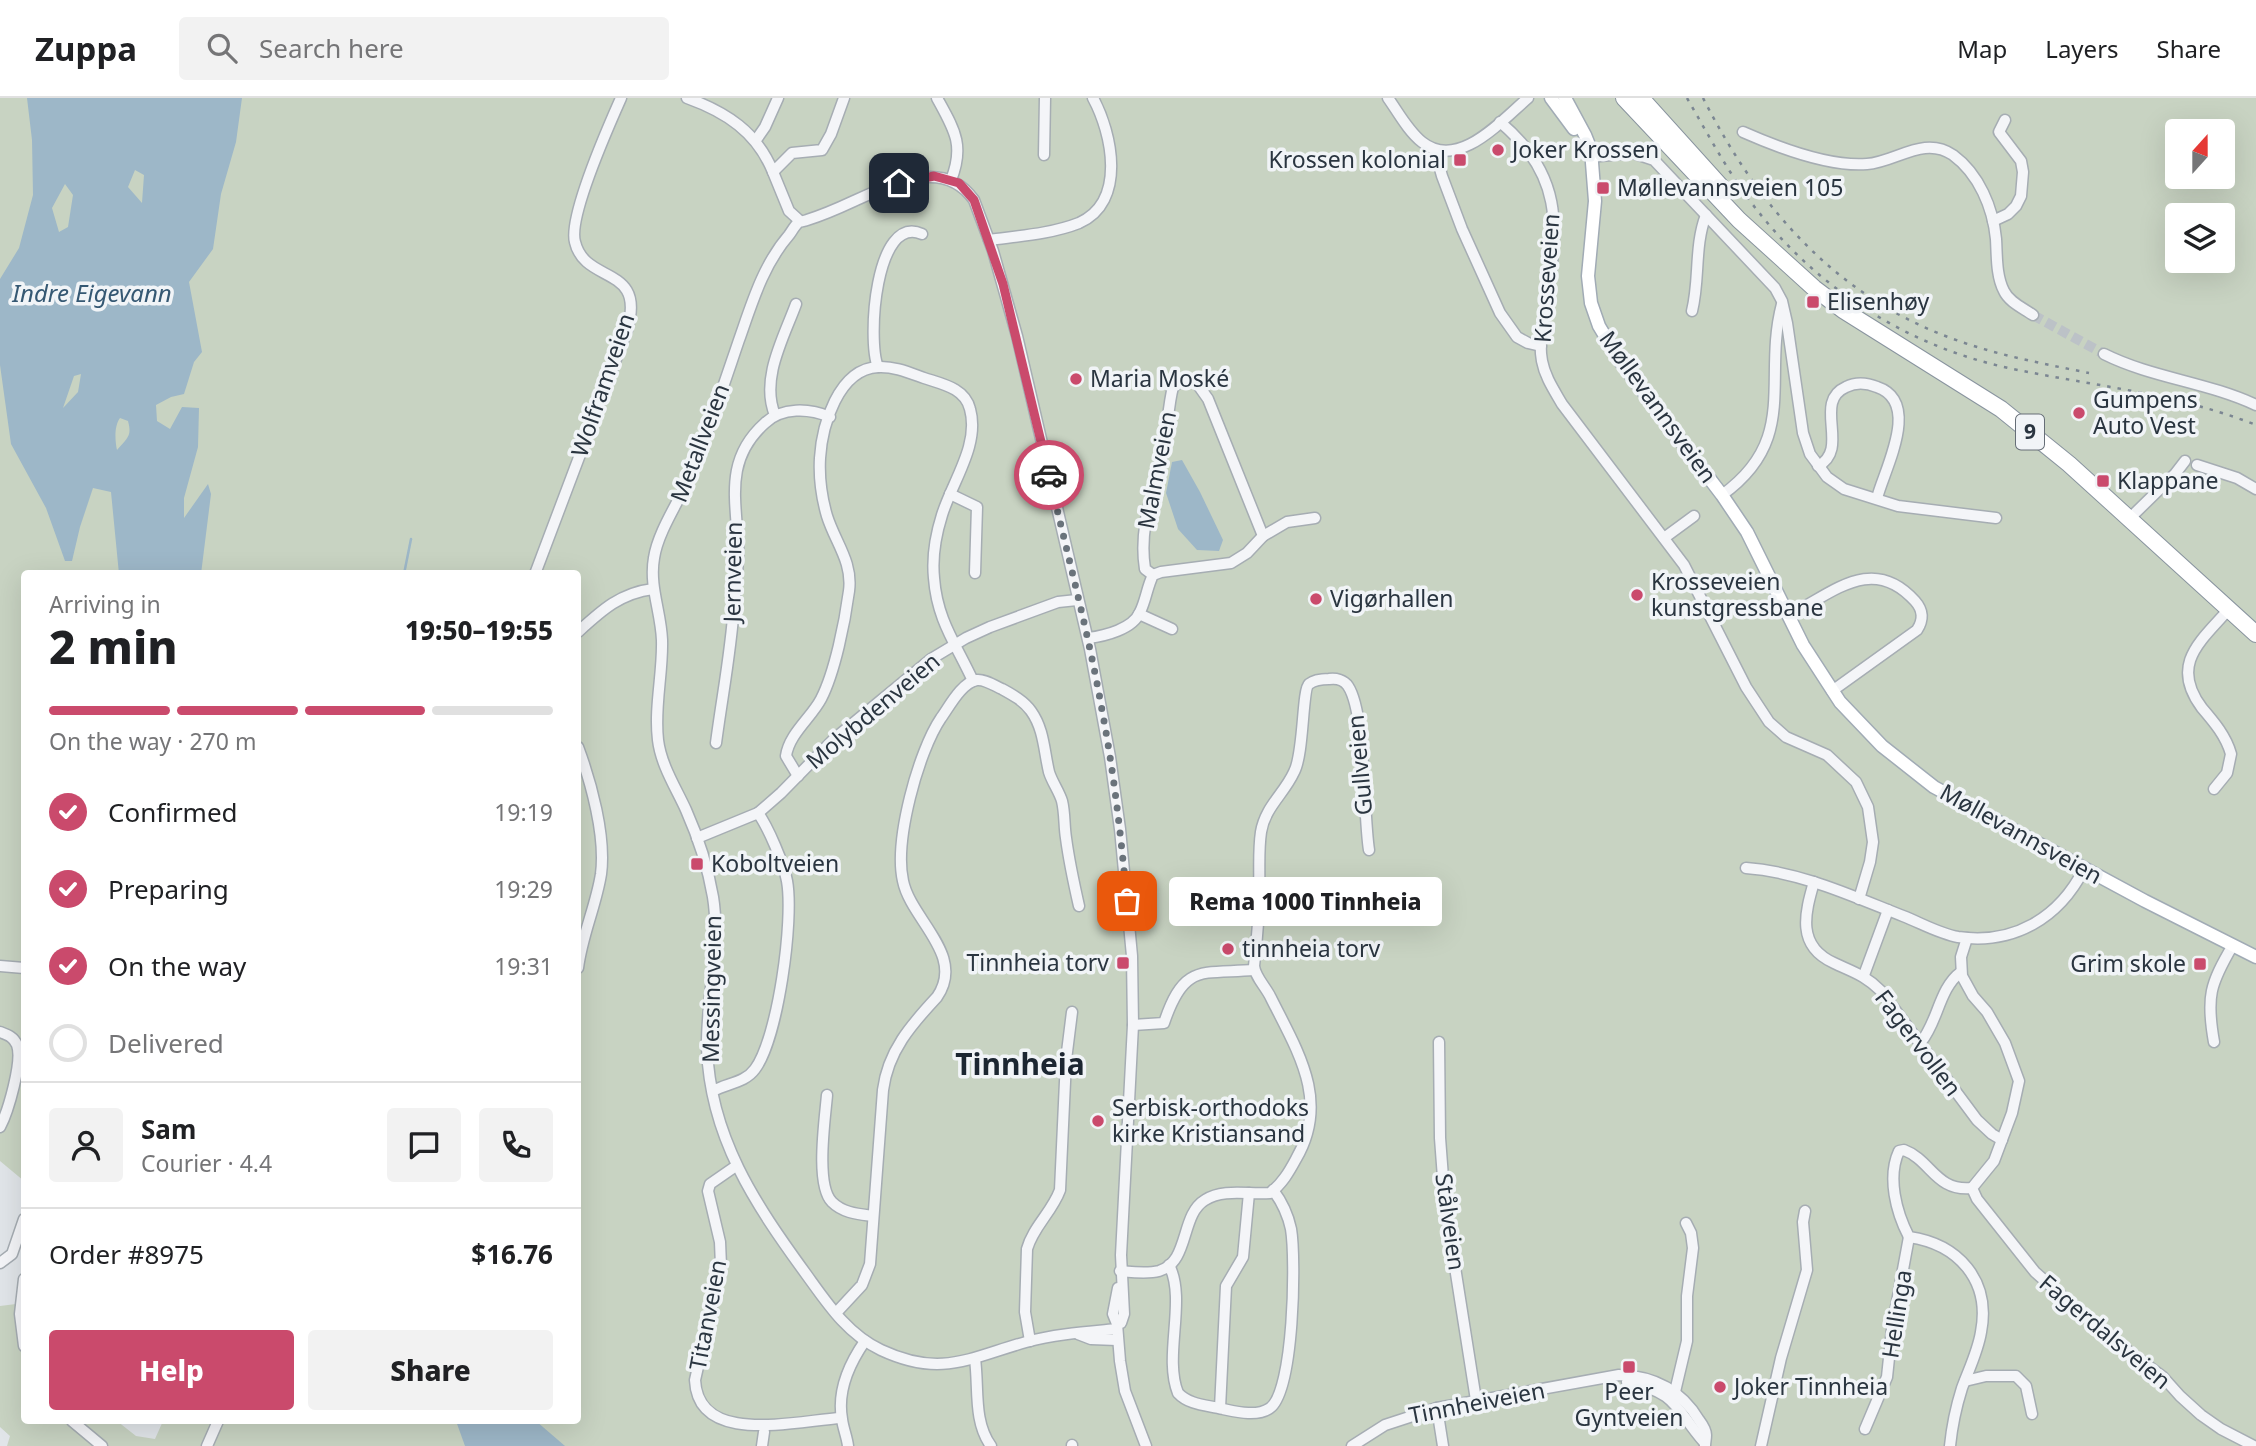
<!DOCTYPE html>
<html lang="en">
<head>
<meta charset="utf-8">
<style>
  :root { --surface:#fff; --page:#f2f2f2; --text:#202124; --muted:#757577; --line:#e0e0e0; --accent:#ca4a6c }
  body { margin:0; font-family:"Noto Sans",sans-serif; background:var(--page); color:var(--text); height:100vh; display:flex; flex-direction:column; font-size:26px; white-space:nowrap }
  * { box-sizing:border-box; margin:0 }
  p { font-size:23px; color:var(--muted) }
  .icon { flex:none; width:38px; height:38px; fill:none; stroke:currentColor; stroke-width:2; stroke-linecap:round; stroke-linejoin:round }
  .map { position:relative; flex:1; overflow:hidden }
  .sheet { position:absolute; left:21px; top:472px; width:560px; height:854px; display:flex; flex-direction:column; background:var(--surface); border-radius:7px; box-shadow:0 7px 28px #0002 }
  .sheet>* { flex:none }
  .needle { width:46px; rotate:21deg }
  .fabs { position:absolute; left:2165px; top:21px; display:grid; gap:14px }
  .fabs a { display:grid; place-items:center; width:70px; height:70px; border-radius:7px; background:var(--surface); box-shadow:0 7px 28px #0002; font-size:35px }
  .pin { position:absolute; display:grid; place-items:center; width:60px; height:60px; color:#fff; margin:-30px; border-radius:14px; box-shadow:0 4px 10px #0006 }
  .courier { position:absolute; display:grid; place-items:center; width:70px; height:70px; margin:-35px; border:5px solid #ca4a6c; border-radius:50%; background:#fff; color:#222; box-shadow:0 2px 9px #0007 }
  .bubble { position:absolute; height:49px; border-radius:7px; background:var(--surface); box-shadow:0 7px 28px #0002; font-size:23px; font-weight:800; line-height:49px; text-align:center }
  .headline em { font-style:normal; font-weight:800 }
  .headline div { display:flex; flex-direction:column-reverse }
  .headline { display:flex; align-items:center; justify-content:space-between; height:119px; padding:0 28px }
  h1 { font-size:46px; font-weight:800; line-height:52px }
  .bar { display:grid; grid-template-columns:repeat(4,1fr); gap:10px 7px; align-content:center; height:84px; padding:0 28px }
  .bar i { height:9px; border-radius:5px; background:var(--line) }
  .bar .active { background:var(--accent) }
  .bar p { grid-column:span 4 }
  .line { display:flex; align-items:center; gap:18px; padding:0 28px; border-top:2px solid var(--line) }
  .line div { flex:1 }
  .round { display:grid; place-items:center; flex:none; width:74px; height:74px; border-radius:7px; background:var(--page) }
  ol { padding:0 28px; list-style:none }
  li { display:flex; align-items:center; gap:21px; height:77px }
  li p { margin-inline-start:auto }
  li .icon { padding:7px; border-radius:50%; background:var(--accent); color:#fff; stroke-width:4 }
  li:last-child { color:var(--muted) }
  li i { width:38px; height:38px; border:4px solid var(--line); border-radius:50% }
  .cta { display:flex; gap:14px; margin-top:auto; padding:14px 28px }
  .cta a { flex:1; height:80px; border-radius:7px; background:var(--accent); color:#fff; font-size:28px; font-weight:800; line-height:80px; text-align:center }
  .cta a+a { background:var(--page); color:var(--text) }
  header { display:flex; align-items:center; gap:42px; box-sizing:border-box; height:98px; padding:0 35px; background:var(--surface); border-bottom:2px solid var(--line) }
  header strong { font-size:33px }
  nav { display:flex; gap:38px; margin-inline-start:auto; font-size:24px }
  .search { width:490px; height:63px; background:var(--page); display:flex; align-items:center; gap:18px; box-sizing:border-box; padding:0 24px; border-radius:7px; color:var(--muted); font-size:26px }
  .map>svg:first-child { display:block }
  .green { fill:#c8d3c2; fill-rule:evenodd }
  .water { fill:#9db7c8; fill-rule:evenodd }
  .lines { fill:none; stroke-linecap:round; stroke-linejoin:round }
  .stream { stroke:#9db7c8; stroke-width:2.5 }
  .minor-tunnel { stroke:#bcc2c7; stroke-width:10; stroke-dasharray:10 5; stroke-linecap:butt }
  .minor-casing { stroke:#a6adb3; stroke-width:13 }
  .major-casing { stroke:#a1abb5; stroke-width:15 }
  .highway-casing { stroke:#89949f; stroke-width:18 }
  .minor { stroke:#f4f5f8; stroke-width:10 }
  .major { stroke:#fff; stroke-width:12 }
  .highway { stroke:#fff; stroke-width:16 }
  .rail { stroke:#7b8692; stroke-width:2.5; stroke-dasharray:3.5 7; stroke-linecap:butt }
  .done { stroke:#6a737b; stroke-width:7; stroke-dasharray:0 12.6 }
  .route { stroke:#ca4a6c; stroke-width:9 }
  .poi-dot { fill:#ca4a6c; stroke:#f1f4f7; stroke-width:2.5 }
  .labels { text-anchor:middle; stroke-width:7; stroke-linejoin:round; paint-order:stroke }
  .shield { fill:#f1f4f7; stroke:#666e77; stroke-width:2 }
  .shield-label { font-size:21px; font-weight:bold; fill:#2a3540 }
  .poi-label { font-size:23px; fill:#2a3540; stroke:#f1f4f7; text-anchor:start }
  .street-label { font-size:23px; fill:#2a3540; stroke:#f1f4f7 }
  .water-label { font-size:24px; font-style:italic; fill:#355873; stroke:#f1f4f7 }
  .district-label { font-size:30px; font-weight:bold; fill:#1c2631; stroke:#f1f4f7 }
</style>
</head>
<body>
<header>
<strong>Zuppa</strong>
<div class="search"><svg class="icon" aria-label="search" viewBox="0 0 24 24"><circle cx="10" cy="10" r="6"/><path d="M15 15l6 6"/></svg>Search here</div>
<nav><a>Map</a><a>Layers</a><a>Share</a></nav>
</header>
<div class="map">
<svg width="2256" height="1348" viewBox="0 0 2256 1348">
  <rect width="100%" height="100%" fill="#e1e5e9"/>
  <path class="green" d="M0 0H2256V1348H7L10 1338 0 1329V1208L24 1205V1323H117L136 1338 155 1341 163 1323H578V476H24V1083L0 1063ZM2177 33H2222V79H2177ZM2177 117H2222V163H2177Z"/>
  <g class="water">
    <path d="M27 0H242L236 44 221 96 213 151 189 184 202 254 194 264 184 296 171 299 156 307 157 323 170 331 182 309 199 310 198 349 184 400V420L208 386 211 396 201 476H119L111 394 93 390 80 429 72 463H65L46 410 11 346 0 267V181L19 150 33 97 32 42ZM135 72 144 77 142 105 128 89ZM65 86 73 97 68 129 59 134 52 110ZM81 276 78 294 63 310 74 278ZM120 320 128 323C132 338 128 339 117 352 115 343 114 328 120 320Z"/>
    <polygon points="1182,362 1200,394 1223,442 1219,453 1197,452 1178,431 1166,395 1172,364"/>
    <polygon points="456,1323 536,1323 565,1348 465,1348"/>
  </g>
  <g class="lines">
    <polyline class="stream" points="404,476 411,441"/>
    <polyline class="minor-tunnel" points="2033,217 2104,256"/>
    <defs>
      <g id="minor">
        <path d="M687 0C726 14 757 34 773 74L792 55 822 52 831 36 844 0"/>
        <path d="M937 0C954 31 965 47 951 82"/>
        <path d="M1388 0C1398 14 1408 33 1422 44 1458 73 1501 23 1528 0"/>
        <path d="M1500 24C1562 76 1559 127 1547 199 1544 219 1538 242 1542 263 1545 279 1554 292 1562 306L1684 467 1746 589 1769 624 1786 639 1827 657 1856 684 1868 709 1873 744 1870 764 1859 801"/>
        <path d="M1743 34C1777 49 1830 69 1867 66 1896 64 1924 37 1953 57 1979 76 1993 110 1996 141 1997 157 1996 178 2004 193 2009 204 2023 210 2033 217"/>
        <polyline points="756,42 765,29 778,0"/>
        <polyline points="1440,53 1437,60 1442,78 1462,131 1500,215 1517,239 1528,245 1541,248"/>
        <polyline points="1044,57 1045,0"/>
        <polyline points="1590,59 1633,55 1654,62 1775,190 1782,203 1787,225 1803,335 1810,356 1827,379 1844,391 1898,408 1996,420"/>
        <polyline points="773,74 789,113 800,123"/>
        <polyline points="1993,123 2008,116 2016,108 2021,98 2023,74 2021,63 1999,34 2005,22"/>
        <path d="M989 142C1018 138 1051 136 1079 125 1127 104 1112 35 1093 0"/>
        <path d="M1692 213C1700 181 1694 148 1706 117"/>
        <path d="M2104 256C2152 280 2207 284 2256 307"/>
        <path d="M878 269C867 243 875 115 922 136"/>
        <path d="M775 317C760 281 784 239 796 206"/>
        <polyline points="2197,367 2237,380 2256,391"/>
        <path d="M1818 368C1851 351 1812 304 1846 289 1856 284 1867 285 1877 289 1922 304 1884 372 1877 400"/>
        <polyline points="950,396 977,409 975,475"/>
        <path d="M1722 397C1800 341 1762 281 1782 206"/>
        <polyline points="2129,421 2175,376 2185,363"/>
        <polyline points="1664,440 1694,418"/>
        <path d="M535 476 627 232C647 166 585 187 575 144 568 119 609 27 621 0"/>
        <path d="M1153 477 1145 471C1138 428 1155 389 1164 348 1168 328 1168 308 1173 289L1183 282 1196 284 1208 301 1263 438"/>
        <polyline points="1139,516 1172,531"/>
        <path d="M1789 517C1832 496 1872 455 1915 503 1923 512 1924 521 1917 532L1832 593"/>
        <path d="M578 534C601 513 620 495 653 491"/>
        <path d="M1088 540C1105 538 1133 531 1140 514 1146 502 1147 489 1153 477L1161 474 1231 465 1247 455 1263 438 1287 424 1315 420"/>
        <path d="M716 645C722 599 731 554 734 507 736 486 739 465 738 444 735 397 726 360 765 325 782 309 809 310 830 319"/>
        <path d="M578 649C591 684 606 738 601 776 596 808 582 837 578 870"/>
        <path d="M798 678 786 658C789 636 811 620 821 601 835 574 845 523 849 493 853 464 835 444 827 418 822 401 819 378 820 360 822 328 838 271 878 269 894 268 910 275 924 280 942 286 965 290 970 311 980 347 952 384 942 417 936 436 932 460 934 480 937 522 956 546 973 583"/>
        <path d="M2214 691 2227 675 2231 656C2226 638 2214 624 2202 610 2169 566 2201 543 2229 511"/>
        <polyline points="758,715 781,695 834,641 931,561 966,540 990,529 1058,504 1077,502"/>
        <path d="M697 740 758 715C768 729 784 766 787 783 794 822 778 940 755 971 745 985 727 985 713 993"/>
        <path d="M1746 770C1801 774 1852 798 1903 818 1921 825 1940 836 1958 839 2014 847 2059 820 2084 771"/>
        <path d="M1814 784C1805 815 1796 848 1834 865 1853 874 1865 877 1881 893L1977 1022 1992 1036 2002 1042"/>
        <polyline points="1967,840 1961,859 1962,878 1973,898 1987,914 2005,945 2019,983 2012,1015 1994,1063 1972,1090 1977,1101 2035,1174 2104,1235 2163,1279 2180,1298 2201,1317 2221,1331 2254,1348"/>
        <polyline points="0,868 24,870"/>
        <polyline points="1864,877 1888,812"/>
        <path d="M1133 927 1164 925C1184 865 1201 876 1254 872"/>
        <path d="M0 934C8 937 14 939 17 947 23 963 8 1014 0 1029"/>
        <polyline points="1439,944 1440,1040 1445,1106 1476,1302"/>
        <path d="M1921 944C1938 924 1939 890 1961 874"/>
        <path d="M2214 944C2206 899 2210 886 2233 847"/>
        <path d="M827 997C825 1021 815 1087 832 1104 843 1115 858 1116 873 1118"/>
        <path d="M736 1068 710 1086 708 1093 720 1144 721 1168 695 1282C698 1348 794 1323 841 1320"/>
        <polyline points="0,1165 12,1156 24,1121"/>
        <path d="M1169 1167C1187 1202 1163 1258 1178 1295 1189 1307 1207 1307 1223 1311 1237 1314 1257 1319 1270 1310 1294 1293 1296 1161 1291 1131 1288 1117 1282 1104 1273 1092"/>
        <path d="M1120 1173C1132 1174 1147 1176 1159 1173 1190 1164 1180 1117 1205 1102 1224 1090 1249 1097 1270 1095 1282 1086 1289 1074 1296 1061 1330 1003 1298 954 1271 900 1266 889 1255 879 1254 868 1257 843 1259 818 1259 793 1260 773 1258 754 1261 734 1265 709 1284 696 1294 674 1304 656 1302 592 1309 586 1314 582 1323 581 1329 581 1336 580 1344 582 1348 588 1366 615 1363 715 1369 752"/>
        <polyline points="24,1181 20,1216 24,1248"/>
        <polyline points="1118,1190 1113,1216 1117,1226 1120,1263 1125,1293 1146,1348"/>
        <path d="M836 1215 862 1187 870 1166 883 992C888 953 911 927 937 899 966 857 911 822 903 783 894 743 918 654 941 620 949 609 962 584 977 582 985 581 995 588 1002 591 1013 597 1024 603 1031 613 1044 631 1044 653 1049 674 1052 684 1059 693 1062 703 1065 715 1064 728 1066 740 1069 763 1074 786 1079 808"/>
        <path d="M1117 1231C1086 1234 1056 1236 1026 1244 969 1260 941 1280 881 1252 847 1236 827 1205 806 1176 755 1106 710 1039 707 950 706 900 721 849 713 799 708 770 698 739 686 712 676 690 661 667 658 642 654 609 663 575 662 542 661 514 649 488 654 460 658 433 680 402 691 376 709 332 724 286 739 242 752 205 763 167 789 137 792 133 795 127 799 124 802 123 805 123 807 122 823 117 839 110 854 103 892 86 944 59 974 102L993 153 1017 238 1090 551 1110 659 1120 731 1132 858 1133 927 1121 1157 1124 1216 1121 1225 1117 1226"/>
        <polyline points="1078,1236 1091,1241 1117,1242"/>
        <path d="M1030 1243 1025 1214 1027 1151C1033 1129 1052 1114 1060 1092L1066 962 1072 914"/>
        <path d="M975 1261C979 1290 973 1323 991 1348"/>
        <polyline points="1965,1283 1986,1278 2016,1278 2026,1288 2032,1316"/>
        <path d="M1627 1284C1678 1294 1675 1311 1704 1344"/>
        <polyline points="1673,1302 1687,1243 1687,1198 1693,1150 1691,1135 1686,1125"/>
        <polyline points="1220,1310 1226,1188 1243,1159 1249,1095"/>
        <polyline points="1437,1310 1443,1348"/>
        <polyline points="72,1323 102,1348"/>
        <polyline points="1865,1331 1887,1279 1892,1231 1909,1139"/>
        <polyline points="207,1348 218,1323"/>
        <polyline points="762,1348 764,1334"/>
        <path d="M848 1348C847 1339 843 1330 842 1321 837 1293 849 1266 865 1243"/>
        <polyline points="1072,1348 1072,1347"/>
        <path d="M1352 1348 1385 1327 1437 1310 1619 1277C1654 1278 1681 1292 1699 1322 1702 1326 1706 1332 1706 1337 1706 1341 1705 1344 1705 1348"/>
        <polyline points="1761,1348 1781,1260 1807,1172 1803,1124 1805,1113"/>
        <path d="M1950 1348C1952 1328 1956 1309 1962 1290 1969 1271 1978 1253 1981 1234 1991 1182 1958 1146 1909 1139 1896 1114 1887 1079 1899 1053L1904 1052C1931 1062 1936 1094 1972 1090"/>
      </g>
      <g id="major">
        <polyline points="1551,0 1574,31"/>
        <polyline points="1565,0 1585,37 1591,52 1595,103 1588,178 1591,205 1599,228 1620,263 1722,397 1747,434 1803,547 1840,604 1882,648 1934,689 2145,803 2256,859"/>
      </g>
      <g id="highway">
        <polyline points="1624,0 1739,122 1814,190 1843,212 2001,311 2069,366 2256,536"/>
        <polyline points="1641,0 1725,93"/>
      </g>
    </defs>
    <use href="#minor" class="minor-casing"/>
    <use href="#major" class="major-casing"/>
    <use href="#highway" class="highway-casing"/>
    <use href="#minor" class="minor"/>
    <use href="#major" class="major"/>
    <use href="#highway" class="highway"/>
    <g class="rail">
      <path d="M1687 0C1709 38 1730 78 1757 112 1821 194 1912 250 2013 271 2095 288 2178 296 2256 327"/>
      <path d="M1703 0C1760 112 1838 201 1959 243 2001 258 2045 266 2089 275"/>
    </g>
  </g>
  <g class="lines">
    <path class="done" d="M1049 377C1067 455 1088 533 1102 612 1114 675 1121 739 1127 803"/>
    <polyline class="route" points="899,85 934,78 959,85 974,102 1003,186 1049,377"/>
  </g>
  <g class="poi-dot">
    <circle cx="1498" cy="52" r="7"/>
    <rect x="1453" y="55" width="14" height="14" rx="3.5"/>
    <rect x="1596" y="83" width="14" height="14" rx="3.5"/>
    <rect x="1806" y="197" width="14" height="14" rx="3.5"/>
    <circle cx="1076" cy="281" r="7"/>
    <circle cx="2079" cy="315" r="7"/>
    <rect x="2096" y="376" width="14" height="14" rx="3.5"/>
    <circle cx="1637" cy="497" r="7"/>
    <circle cx="1316" cy="501" r="7"/>
    <rect x="690" y="759" width="14" height="14" rx="3.5"/>
    <circle cx="1228" cy="851" r="7"/>
    <rect x="1116" y="858" width="14" height="14" rx="3.5"/>
    <rect x="2193" y="859" width="14" height="14" rx="3.5"/>
    <circle cx="1098" cy="1023" r="7"/>
    <rect x="1622" y="1262" width="14" height="14" rx="3.5"/>
    <circle cx="1720" cy="1289" r="7"/>
  </g>
  <g class="labels">
    <rect class="shield" x="2016" y="316.5" width="28" height="35" rx="5"/>
    <g class="shield-label">
      <text x="2030" y="341">9</text>
    </g>
    <g class="poi-label">
      <text x="1512" y="60">Joker Krossen</text>
      <text x="1446" y="70" text-anchor="end">Krossen kolonial</text>
      <text x="1617" y="98">Møllevannsveien 105</text>
      <text x="1827" y="212">Elisenhøy</text>
      <text x="1090" y="289">Maria Moské</text>
      <text x="2093" y="310">Gumpens<tspan x="2093" dy="26">Auto Vest</tspan></text>
      <text x="2117" y="391">Klappane</text>
      <text x="1651" y="492">Krosseveien<tspan x="1651" dy="26">kunstgressbane</tspan></text>
      <text x="1330" y="509">Vigørhallen</text>
      <text x="711" y="774">Koboltveien</text>
      <text x="1242" y="859">tinnheia torv</text>
      <text x="1109" y="873" text-anchor="end">Tinnheia torv</text>
      <text x="2186" y="874" text-anchor="end">Grim skole</text>
      <text x="1112" y="1018">Serbisk-orthodoks<tspan x="1112" dy="26">kirke Kristiansand</tspan></text>
      <text x="1734" y="1297">Joker Tinnheia</text>
      <text x="1629" y="1302" text-anchor="middle">Peer<tspan x="1629" dy="26">Gyntveien</tspan></text>
    </g>
    <g class="street-label">
      <text transform="translate(1547 180) rotate(-86)" y="8">Krosseveien</text>
      <text transform="translate(603 287) rotate(-71)" y="8">Wolframveien</text>
      <text transform="translate(1658 309) rotate(54)" y="8">Møllevannsveien</text>
      <text transform="translate(700 345) rotate(-69)" y="8">Metallveien</text>
      <text transform="translate(1157 372) rotate(-79)" y="8">Malmveien</text>
      <text transform="translate(733 474) rotate(-89)" y="8">Jernveien</text>
      <text transform="translate(873 613) rotate(-40)" y="8">Molybdenveien</text>
      <text transform="translate(1360 667) rotate(-95)" y="8">Gullveien</text>
      <text transform="translate(2021 736) rotate(29)" y="8">Møllevannsveien</text>
      <text transform="translate(712 891) rotate(-89)" y="8">Messingveien</text>
      <text transform="translate(1918 945) rotate(53)" y="8">Fagervollen</text>
      <text transform="translate(1450 1124) rotate(82)" y="8">Stålveien</text>
      <text transform="translate(1897 1216) rotate(-81)" y="8">Hellinga</text>
      <text transform="translate(708 1217) rotate(-79)" y="8">Titanveien</text>
      <text transform="translate(2105 1234) rotate(40)" y="8">Fagerdalsveien</text>
      <text transform="translate(1477 1305) rotate(-11)" y="8">Tinnheiveien</text>
    </g>
    <g class="water-label">
      <text x="92" y="204">Indre Eigevann</text>
    </g>
    <g class="district-label">
      <text x="1020" y="977">Tinnheia</text>
    </g>
  </g>
</svg>
<div class="fabs">
<a><svg class="needle" viewBox="-14 -14 28 28"><path d="M0-13l5 13h-10z" fill="#e53935"/><path d="M0 13l5-13h-10z" fill="#757577"/></svg></a>
<a><svg class="icon" aria-label="layers" viewBox="0 0 24 24"><path d="M12 4l9 5-9 5-9-5zM3 14l9 5 9-5"/></svg></a>
</div>
<div class="pin" style="left:1127px;top:803px;background:#ea580c"><svg class="icon" aria-label="bag" viewBox="0 0 24 24"><path d="M5 8h14l-1 12H6zM9 8a3 3 0 0 1 6 0"/></svg></div>
<div class="pin" style="left:899px;top:85px;background:#1f2937"><svg class="icon" aria-label="home" viewBox="0 0 24 24"><path d="M3 11l9-7 9 7M6 9v11h12V9"/></svg></div>
<div class="courier" style="left:1049px;top:377px"><svg class="icon" aria-label="car" viewBox="0 0 24 24"><path d="M5 17H2v-5l4-1 3-4h7l3 4 3 1v5h-3M9 17h6M6 11h13"/><circle cx="7" cy="17" r="2"/><circle cx="17" cy="17" r="2"/></svg></div>
<div class="bubble" style="left:1169px;top:779px;width:273px">Rema 1000 Tinnheia</div>
<section class="sheet">
<div class="headline"><div><h1>2 min</h1><p>Arriving in</p></div><em>19:50–19:55</em></div>
<div class="bar"><i class="active"></i><i class="active"></i><i class="active"></i><i></i><p>On the way · 270 m</p></div>
<ol>
<li><svg class="icon" aria-label="check" viewBox="0 0 24 24"><path d="M5 12l5 5 9-10"/></svg>Confirmed<p>19:19</p></li>
<li><svg class="icon" aria-label="check" viewBox="0 0 24 24"><path d="M5 12l5 5 9-10"/></svg>Preparing<p>19:29</p></li>
<li><svg class="icon" aria-label="check" viewBox="0 0 24 24"><path d="M5 12l5 5 9-10"/></svg>On the way<p>19:31</p></li>
<li><i></i>Delivered</li>
</ol>
<div class="line" style="height:126px"><a class="round"><svg class="icon" aria-label="person" viewBox="0 0 24 24"><circle cx="12" cy="8" r="4"/><path d="M4 21q1-7 8-7t8 7"/></svg></a><div><b>Sam</b><p>Courier · 4.4</p></div><a class="round"><svg class="icon" aria-label="chat" viewBox="0 0 24 24"><path d="M4 5h16v11H9l-5 4z"/></svg></a><a class="round"><svg class="icon" aria-label="phone" viewBox="0 0 24 24"><path d="M5 4h4l2 5-3 2q2 4 5 5l2-3 5 2v4C11 20 4 13 5 4z"/></svg></a></div>
<div class="line" style="height:91px"><div>Order #8975</div><b>$16.76</b></div>
<div class="cta"><a>Help</a><a>Share</a></div>
</section>
</div>
</body>
</html>
